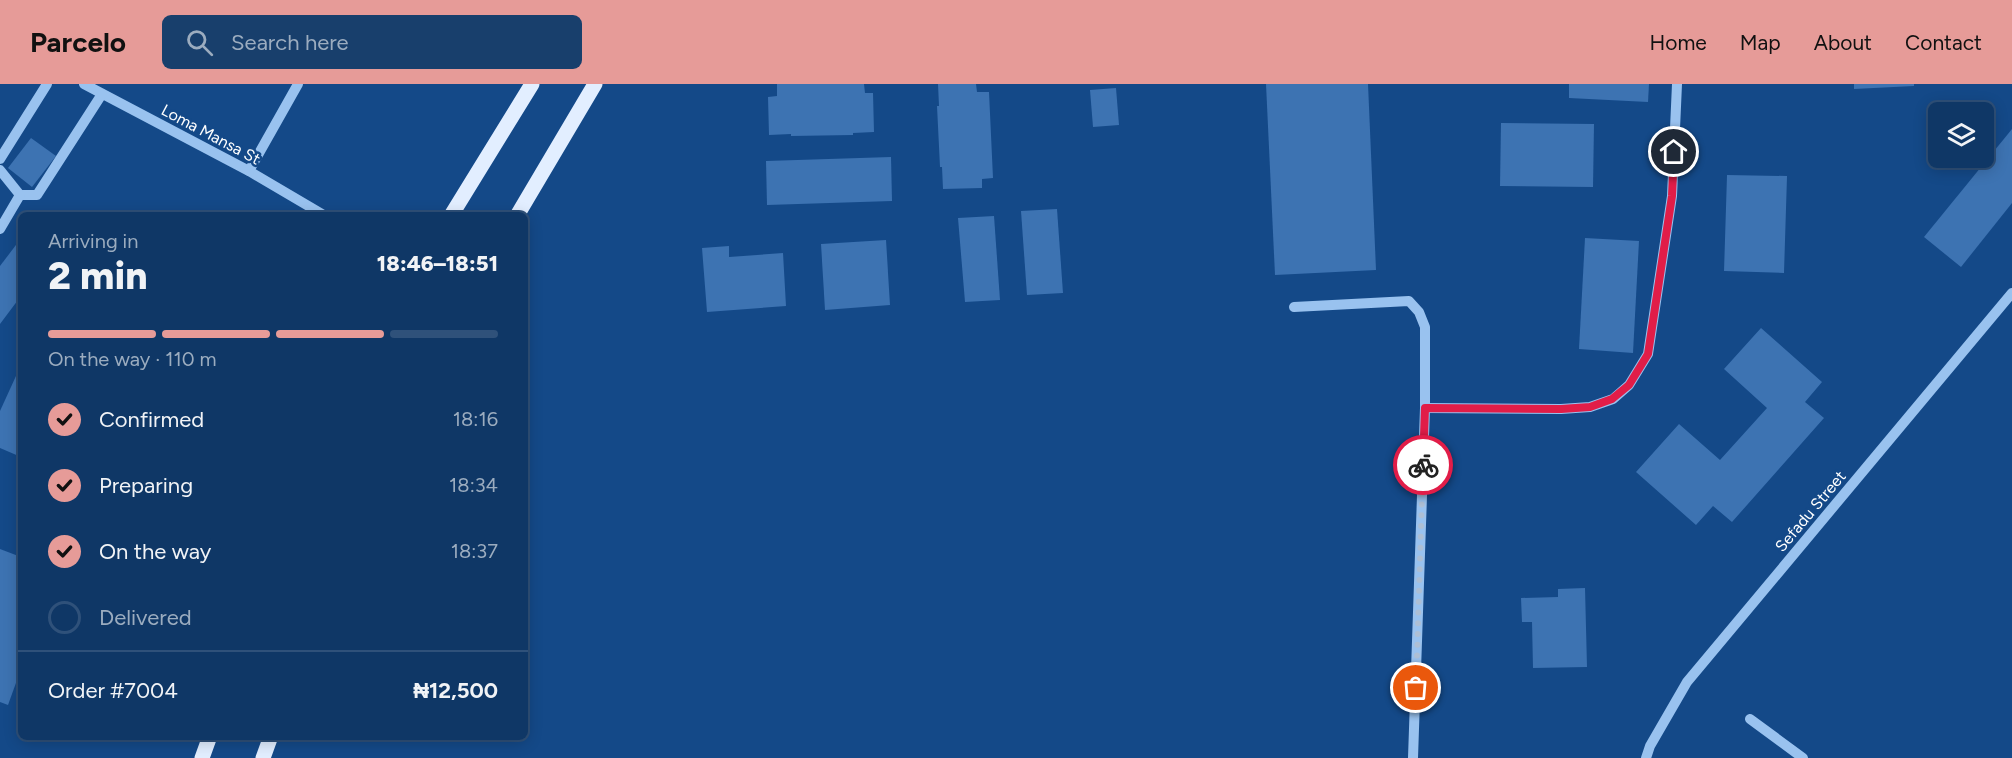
<!DOCTYPE html>
<html lang="en">
<head>
<meta charset="utf-8">
<style>
  :root { --surface:#0f3766; --page:#183f6c; --text:#f1f3f6; --muted:#9bacbf; --line:#2f517a; --accent:#e69b98 }
  body { margin:0; font-family:Figtree,sans-serif; background:var(--page); color:var(--text); height:100vh; display:flex; flex-direction:column; font-size:22px; white-space:nowrap }
  * { box-sizing:border-box; margin:0 }
  p { font-size:20px; color:var(--muted) }
  .icon { flex:none; width:33px; height:33px; fill:none; stroke:currentColor; stroke-width:2; stroke-linecap:round; stroke-linejoin:round }
  .map { position:relative; flex:1; overflow:hidden }
  .drawer { position:absolute; left:18px; top:128px; width:510px; height:528px; display:flex; flex-direction:column; background:var(--surface); border-radius:9px; box-shadow:0 3px 15px #0003,0 0 0 2px var(--line) }
  .drawer>* { flex:none }
  .fabs { position:absolute; left:1928px; top:18px; display:grid; gap:12px }
  .fabs a { display:grid; place-items:center; width:66px; height:66px; border-radius:9px; background:var(--surface); box-shadow:0 3px 15px #0003,0 0 0 2px var(--line); font-size:30px }
  .pin { position:absolute; display:grid; place-items:center; width:51px; height:51px; color:#fff; margin:-26px; border:3px solid #fff; border-radius:50%; box-shadow:0 2px 6px #0007 }
  .courier { position:absolute; display:grid; place-items:center; width:60px; height:60px; margin:-30px; border:4px solid #e11d48; border-radius:50%; background:#fff; color:#222; box-shadow:0 2px 8px #0007 }
  .headline em { font-style:normal; font-weight:800 }
  .headline div { display:flex; flex-direction:column-reverse }
  .headline { display:flex; align-items:center; justify-content:space-between; height:102px; padding:0 30px }
  h1 { font-size:39px; font-weight:800; line-height:45px }
  .bar { display:grid; grid-template-columns:repeat(4,1fr); gap:9px 6px; align-content:center; height:72px; padding:0 30px }
  .bar i { height:8px; border-radius:4px; background:var(--line) }
  .bar .active { background:var(--accent) }
  .bar p { grid-column:span 4 }
  .line { display:flex; align-items:center; gap:15px; padding:0 30px; border-top:2px solid var(--line) }
  .line div { flex:1 }
  ol { padding:0 30px; list-style:none }
  li { display:flex; align-items:center; gap:18px; height:66px }
  li p { margin-inline-start:auto }
  li .icon { padding:6px; border-radius:50%; background:var(--accent); color:#111; stroke-width:4 }
  li:last-child { color:var(--muted) }
  li i { width:33px; height:33px; border:3px solid var(--line); border-radius:50% }
  header { display:flex; align-items:center; gap:36px; box-sizing:border-box; height:84px; padding:0 30px; background:var(--accent); color:#111 }
  header strong { font-size:28px }
  nav { display:flex; gap:33px; margin-inline-start:auto; font-size:21px }
  .search { width:420px; height:54px; background:var(--page); display:flex; align-items:center; gap:15px; box-sizing:border-box; padding:0 21px; border-radius:9px; color:var(--muted); font-size:22px }
  .map>svg:first-child { display:block }
  .building { fill:#3d73b2 }
  .lines { fill:none; stroke-linecap:round; stroke-linejoin:round }
  .minor { stroke:#99c2ef; stroke-width:10 }
  .major { stroke:#e2eeff; stroke-width:15 }
  .done { stroke:#adbfd5; stroke-width:6; stroke-dasharray:0 10.8 }
  .route { stroke:#e11d48; stroke-width:8 }
  .labels { text-anchor:middle; stroke-width:5; stroke-linejoin:round; paint-order:stroke }
  .street-label { font-size:16px; fill:#fff; stroke:#144988 }
</style>
</head>
<body>
<header>
<strong>Parcelo</strong>
<div class="search"><svg class="icon" aria-label="search" viewBox="0 0 24 24"><circle cx="10" cy="10" r="6"/><path d="M15 15l6 6"/></svg>Search here</div>
<nav><a>Home</a><a>Map</a><a>About</a><a>Contact</a></nav>
</header>
<div class="map">
<svg width="2012" height="674" viewBox="0 0 2012 674">
  <rect width="100%" height="100%" fill="#144988"/>
  <g class="building">
    <polygon points="777,0 864,0 865,9 873,9 874,48 853,49 853,51 791,52 791,50 769,51 768,13 777,12"/>
    <polygon points="938,0 976,0 977,8 989,8 993,94 982,95 982,104 943,105 942,83 940,83 937,22 939,22"/>
    <polygon points="1266,0 1368,0 1376,186 1275,191"/>
    <polygon points="1569,0 1649,0 1648,18 1569,14"/>
    <polygon points="1854,0 1914,0 1914,2 1854,5"/>
    <polygon points="1116,4 1119,41 1093,43 1090,6"/>
    <polygon points="1501,39 1594,40 1593,103 1500,102"/>
    <polygon points="2012,45 2012,119 1961,183 1924,153"/>
    <polygon points="31,54 56,72 32,103 8,84"/>
    <polygon points="891,73 892,117 767,121 766,77"/>
    <polygon points="1727,91 1787,92 1784,189 1724,187"/>
    <polygon points="1057,125 1063,209 1027,211 1021,127"/>
    <polygon points="994,132 1000,216 965,218 958,134"/>
    <polygon points="1585,154 1639,157 1633,269 1579,265"/>
    <polygon points="886,156 890,221 825,226 821,160"/>
    <polygon points="19,157 21,158 21,212 0,240 0,182"/>
    <polygon points="729,162 729,173 783,169 786,222 707,228 702,164"/>
    <polygon points="1761,244 1822,298 1805,318 1824,334 1732,438 1713,422 1696,441 1636,388 1679,340 1720,376 1767,324 1724,285"/>
    <polygon points="21,281 21,373 0,364 0,327"/>
    <polygon points="0,465 21,473 21,585 8,621 0,618"/>
    <polygon points="1585,504 1587,583 1533,584 1532,538 1522,538 1521,514 1558,513 1558,505"/>
  </g>
  <g class="lines">
    <g class="minor">
      <polyline points="84,0 249,87 322,130"/>
      <polyline points="0,75 47,0"/>
      <polyline points="0,86 20,111 37,111 102,10"/>
      <polyline points="249,87 298,0"/>
      <polyline points="0,145 20,111"/>
      <polyline points="1294,223 1409,217 1419,228 1425,243 1425,324 1413,674"/>
      <polyline points="1425,324 1561,325 1590,323 1613,315 1629,301 1648,270 1672,112 1677,0"/>
      <polyline points="1750,635 1803,674"/>
      <polyline points="1646,674 1650,662 1687,598 2012,209"/>
    </g>
    <g class="major">
      <polyline points="452,130 532,0"/>
      <polyline points="518,130 595,0"/>
      <polyline points="202,674 210,652"/>
      <polyline points="263,674 271,652"/>
    </g>
  </g>
  <g class="lines">
    <polyline class="done" points="1416,604 1423,381"/>
    <polyline class="route" points="1423,381 1425,324 1561,325 1590,323 1612,315 1629,301 1648,270 1672,112 1674,68"/>
  </g>
  <g class="labels">
    <g class="street-label">
      <text transform="translate(211 50) rotate(28)" y="6">Loma Mansa St</text>
      <text transform="translate(1810 427) rotate(-50)" y="6">Sefadu Street</text>
    </g>
  </g>
</svg>
<div class="fabs">
<a><svg class="icon" aria-label="layers" viewBox="0 0 24 24"><path d="M12 4l9 5-9 5-9-5zM3 14l9 5 9-5"/></svg></a>
</div>
<div class="pin" style="left:1416px;top:604px;background:#ea580c"><svg class="icon" aria-label="bag" viewBox="0 0 24 24"><path d="M5 8h14l-1 12H6zM9 8a3 3 0 0 1 6 0"/></svg></div>
<div class="pin" style="left:1674px;top:68px;background:#1f2937"><svg class="icon" aria-label="home" viewBox="0 0 24 24"><path d="M3 11l9-7 9 7M6 9v11h12V9"/></svg></div>
<div class="courier" style="left:1423px;top:381px"><svg class="icon" aria-label="bike" viewBox="0 0 24 24"><circle cx="6" cy="16" r="4"/><circle cx="18" cy="16" r="4"/><path d="M6 16l4-8h5l3 8M10 8l3 8H6M13 5h3"/></svg></div>
<section class="drawer">
<div class="headline"><div><h1>2 min</h1><p>Arriving in</p></div><em>18:46–18:51</em></div>
<div class="bar"><i class="active"></i><i class="active"></i><i class="active"></i><i></i><p>On the way · 110 m</p></div>
<ol>
<li><svg class="icon" aria-label="check" viewBox="0 0 24 24"><path d="M5 12l5 5 9-10"/></svg>Confirmed<p>18:16</p></li>
<li><svg class="icon" aria-label="check" viewBox="0 0 24 24"><path d="M5 12l5 5 9-10"/></svg>Preparing<p>18:34</p></li>
<li><svg class="icon" aria-label="check" viewBox="0 0 24 24"><path d="M5 12l5 5 9-10"/></svg>On the way<p>18:37</p></li>
<li><i></i>Delivered</li>
</ol>
<div class="line" style="height:78px"><div>Order #7004</div><b>₦12,500</b></div>
</section>
</div>
</body>
</html>
